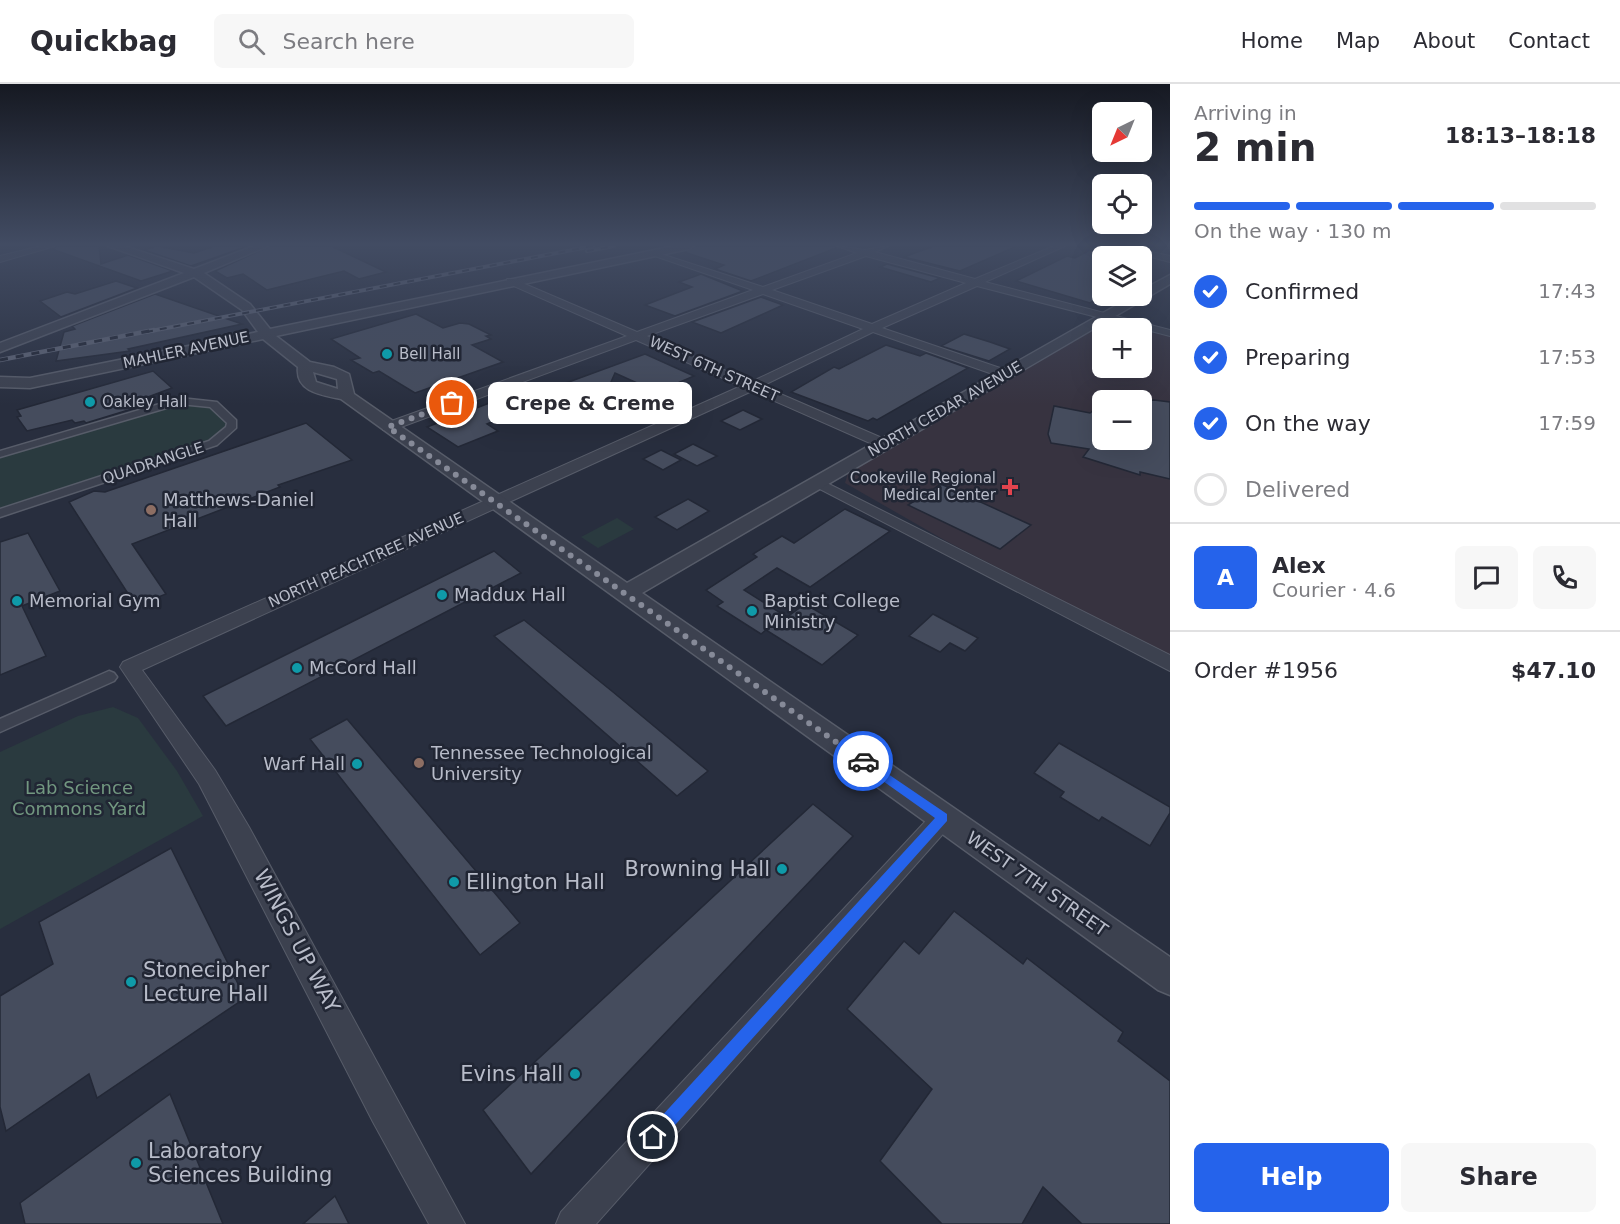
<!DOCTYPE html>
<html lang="en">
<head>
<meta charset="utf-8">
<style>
  :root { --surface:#fff; --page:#f7f7f7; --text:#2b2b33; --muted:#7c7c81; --line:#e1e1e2; --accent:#2563eb }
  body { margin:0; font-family:"DejaVu Sans",sans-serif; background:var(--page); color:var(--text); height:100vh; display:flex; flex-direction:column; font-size:22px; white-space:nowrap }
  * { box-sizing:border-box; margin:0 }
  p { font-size:20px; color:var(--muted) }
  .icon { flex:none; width:33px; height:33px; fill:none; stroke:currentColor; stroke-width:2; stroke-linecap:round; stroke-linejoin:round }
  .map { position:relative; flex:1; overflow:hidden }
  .panel { display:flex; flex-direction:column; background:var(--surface); width:450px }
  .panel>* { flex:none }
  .needle { width:39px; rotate:223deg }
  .tools { position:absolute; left:1092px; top:18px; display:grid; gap:12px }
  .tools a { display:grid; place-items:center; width:60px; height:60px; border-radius:9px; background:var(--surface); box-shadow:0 6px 24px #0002; font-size:30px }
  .pin { position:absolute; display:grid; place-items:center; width:51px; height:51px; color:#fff; margin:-26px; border:3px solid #fff; border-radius:50%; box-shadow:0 2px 6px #0007 }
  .courier { position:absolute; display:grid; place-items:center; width:60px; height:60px; margin:-30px; border:4px solid #2563eb; border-radius:50%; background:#fff; color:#222; box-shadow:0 2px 8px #0007 }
  .bubble { position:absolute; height:42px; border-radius:9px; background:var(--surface); box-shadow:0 6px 24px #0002; font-size:20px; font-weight:800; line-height:42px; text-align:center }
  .summary em { font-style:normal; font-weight:800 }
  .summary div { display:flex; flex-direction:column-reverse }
  .summary { display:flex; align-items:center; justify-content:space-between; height:102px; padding:0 24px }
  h1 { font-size:39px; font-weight:800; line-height:45px }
  .bar { display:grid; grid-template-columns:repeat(4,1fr); gap:9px 6px; align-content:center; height:72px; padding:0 24px }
  .bar i { height:8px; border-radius:4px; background:var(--line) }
  .bar .selected { background:var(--accent) }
  .bar p { grid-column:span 4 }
  .line { display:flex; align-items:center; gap:15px; padding:0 24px; border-top:2px solid var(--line) }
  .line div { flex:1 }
  .round { display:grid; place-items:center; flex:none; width:63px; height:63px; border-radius:9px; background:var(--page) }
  ol { padding:0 24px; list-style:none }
  li { display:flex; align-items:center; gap:18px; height:66px }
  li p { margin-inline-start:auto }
  li .icon { padding:6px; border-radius:50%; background:var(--accent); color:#fff; stroke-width:4 }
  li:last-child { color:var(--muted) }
  li i { width:33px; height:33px; border:3px solid var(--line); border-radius:50% }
  .primary-button { display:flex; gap:12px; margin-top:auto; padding:12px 24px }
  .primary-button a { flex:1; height:69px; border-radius:9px; background:var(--accent); color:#fff; font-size:24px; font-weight:800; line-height:69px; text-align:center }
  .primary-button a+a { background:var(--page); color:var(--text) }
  header { display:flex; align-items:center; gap:36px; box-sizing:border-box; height:84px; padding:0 30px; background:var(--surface); border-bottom:2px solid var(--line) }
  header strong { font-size:28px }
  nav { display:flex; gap:33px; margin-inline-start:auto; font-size:21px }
  .search { width:420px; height:54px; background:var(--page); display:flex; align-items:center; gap:15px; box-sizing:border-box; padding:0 21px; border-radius:9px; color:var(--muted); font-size:22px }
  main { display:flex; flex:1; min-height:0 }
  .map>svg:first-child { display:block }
  .medical { fill:#373340; fill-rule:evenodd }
  .green { fill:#2a3a3f }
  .building { fill:#454c5d; stroke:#232836; stroke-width:1.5 }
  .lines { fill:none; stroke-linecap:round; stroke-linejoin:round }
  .pedestrian-casing { stroke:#575c69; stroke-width:3 }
  .minor-casing { stroke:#575c69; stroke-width:2 }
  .tertiary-casing { stroke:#575c69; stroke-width:3 }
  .pedestrian { fill:#3c414f; fill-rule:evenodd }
  .minor { fill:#3c414f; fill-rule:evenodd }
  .tertiary { fill:#3c414f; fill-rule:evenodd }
  .rail-far1-casing { stroke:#5e6475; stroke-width:4 }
  .rail-casing { stroke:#5e6475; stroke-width:4.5 }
  .rail-far1 { stroke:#212634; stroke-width:2; stroke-dasharray:7; stroke-linecap:butt }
  .rail { stroke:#212634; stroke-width:3; stroke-dasharray:8; stroke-linecap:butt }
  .route { fill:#2563eb }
  .done { stroke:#868a98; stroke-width:6; stroke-dasharray:0 10.8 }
  .culture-dot { fill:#0f9aa8; stroke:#212634; stroke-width:2 }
  .health-dot { fill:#e0444e; stroke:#212634; stroke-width:2 }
  .education-dot { fill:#8d6e63; stroke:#212634; stroke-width:2 }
  .labels { text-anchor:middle; stroke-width:5; stroke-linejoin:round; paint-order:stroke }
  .far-street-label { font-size:15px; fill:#b8bcc9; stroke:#212634 }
  .far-poi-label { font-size:15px; fill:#b8bcc9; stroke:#212634; text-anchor:start }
  .poi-label { font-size:18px; fill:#b8bcc9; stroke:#212634; text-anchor:start }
  .park-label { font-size:18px; fill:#729880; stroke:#212634 }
  .street-label { font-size:18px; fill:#b8bcc9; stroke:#212634 }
  .near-poi-label { font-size:21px; fill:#b8bcc9; stroke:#212634; text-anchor:start }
  .near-street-label { font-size:21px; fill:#b8bcc9; stroke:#212634 }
</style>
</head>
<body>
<header>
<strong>Quickbag</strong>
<div class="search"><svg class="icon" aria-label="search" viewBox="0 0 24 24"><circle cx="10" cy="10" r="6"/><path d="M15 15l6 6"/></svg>Search here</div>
<nav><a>Home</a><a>Map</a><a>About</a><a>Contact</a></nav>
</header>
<main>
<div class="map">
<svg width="1170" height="1140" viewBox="0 0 1170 1140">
  <rect width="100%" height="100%" fill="#282e3e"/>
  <path class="medical" d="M1112 240 1132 244H1102V284H1142V247L1170 252V572L946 457 845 399 848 389 1102 241ZM1102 316H1142V356H1102Z"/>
  <g class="green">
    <polygon points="204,318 232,338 221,354 0,430 0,370 168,319"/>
    <polygon points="617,434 634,445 598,464 581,453"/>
    <polygon points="113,623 138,634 177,687 203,732 0,845 0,668 78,632"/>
  </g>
  <g class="building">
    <polygon points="57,162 99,162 101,180 128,171 173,187 141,197 52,165"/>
    <polygon points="157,162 194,169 215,162 248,162 191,182 144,166"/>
    <polygon points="270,162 331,162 386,188 359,195 344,187 267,206 243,190 227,194 215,187"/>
    <polygon points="696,162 835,162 836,164 751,197 715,185 724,181 684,168"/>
    <polygon points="934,162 1017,162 960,187 904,173"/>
    <polygon points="1090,166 1102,169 1102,212 1090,219 1016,197 1067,172 1075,174"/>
    <polygon points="887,180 940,194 931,198 880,183"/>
    <polygon points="701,190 743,207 675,232 645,221 692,203 679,198"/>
    <polygon points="116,197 137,204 61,233 40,217 67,208 75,210"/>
    <polygon points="155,210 242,240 128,265 130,267 56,277 64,248 75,245 72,242"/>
    <polygon points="761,213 783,221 721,249 692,238"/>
    <polygon points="416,230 443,244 460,239 469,240 491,251 486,252 491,255 472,261 503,278 415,309 379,287 373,289 351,276 360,274 331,255"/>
    <polygon points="964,250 990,258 1010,265 989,277 941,262"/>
    <polygon points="886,261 920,272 926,269 968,284 877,336 873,334 868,337 791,308 834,283 839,285"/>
    <polygon points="645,270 694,292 657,308 615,289 603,316 589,309 557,322 536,310"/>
    <polygon points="153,287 172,304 137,317 139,319 132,321 135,324 86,339 84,337 75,339 72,336 27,347 17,333 21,332 17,326"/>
    <polygon points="1154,316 1170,318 1170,395 1140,388 1140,391 1083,373 1089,365 1051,359 1048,350 1054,322 1090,329 1102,320 1102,356 1142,356 1142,318"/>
    <polygon points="492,318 513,329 487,340 498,347 458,363 427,343"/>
    <polygon points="743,326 762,335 740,346 721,337"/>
    <polygon points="306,339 352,376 278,401 280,403 132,460 166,510 136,522 69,418 94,407 105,408"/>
    <polygon points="693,360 717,372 697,382 674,370"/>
    <polygon points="661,366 681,376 663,386 643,375"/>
    <polygon points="941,400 1031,441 1000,465 908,421"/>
    <polygon points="688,415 709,427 677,446 655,433"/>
    <polygon points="845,425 890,447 810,503 777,484 744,506 787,533 805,520 858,551 822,581 766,546 761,550 717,522 723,518 706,506 757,473 753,470 782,452 794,459"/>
    <polygon points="28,449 60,507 22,522 46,572 0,591 0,458"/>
    <polygon points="494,467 521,489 226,642 203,612"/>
    <polygon points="933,530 978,554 965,567 950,559 940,568 909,552"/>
    <polygon points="524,536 613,608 708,687 677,712 494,552"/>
    <polygon points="347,635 520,839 480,871 310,655"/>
    <polygon points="1059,659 1170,723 1170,729 1150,762 1102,733 1099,737 1060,713 1064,708 1034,689"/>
    <polygon points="813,720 853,752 531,1090 483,1026"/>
    <polygon points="171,764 245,914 97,1014 89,990 6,1047 0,1023 0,912 53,880 39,838"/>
    <polygon points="954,827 1023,880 1027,874 1123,948 1118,957 1170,997 1170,1140 1082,1140 1043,1103 1022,1140 942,1140 880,1077 932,1005 847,925 904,857 919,870"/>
    <polygon points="170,1010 223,1140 25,1140 20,1119"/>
    <polygon points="335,1112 349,1140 303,1140"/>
  </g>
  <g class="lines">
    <defs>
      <g id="pedestrian">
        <polygon points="180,314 217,318 236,336 236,344 217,361 0,433 0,425 209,357 226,343 227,339 210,323 180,320 0,373 0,367"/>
        <polygon points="109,587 114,589 117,593 114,597 0,648 0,635"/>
      </g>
      <g id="minor">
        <polygon points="41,162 55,162 0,178 0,172"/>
        <path d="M837 162 865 166 888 162 875 168 975 195 1054 162H1065L985 198 1170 246V252L977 202 882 244 1009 287V293H1001L873 248 762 302 889 357V363H879L752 307 142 586 215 686 249 743 465 1140H429L373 1038 199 700 120 583 123 578 741 302 636 256 393 346H383V340L627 252 507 199V195H513L637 248 753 206 652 171V167L763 203 857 169ZM866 172 966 199 872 240 772 206ZM763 210 863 245 751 298 647 252Z"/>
        <polygon points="1109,162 1124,162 1170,172 1170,178"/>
        <polygon points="819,395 1170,571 1170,587 814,402 812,399 814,396"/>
        <polygon points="943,724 951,727 955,734 951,741 596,1140 556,1140 561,1128 935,727"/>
      </g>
      <path id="tertiary" d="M108 162H124L194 185 254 162H268L204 189 250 220 270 245 674 162H694L689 165 276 252 310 278 334 283 349 290 354 310 627 499 1133 212H1142V206L1170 191V200L642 509 1170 873V911L1158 906 341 315C322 311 295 308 298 283L263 255 30 304 0 303V293L30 294 258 248 242 226 194 193 0 268V259L184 189ZM313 288 337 295 338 305 316 298Z"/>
    </defs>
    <use href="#pedestrian" class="pedestrian-casing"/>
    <use href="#minor" class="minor-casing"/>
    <use href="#tertiary" class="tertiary-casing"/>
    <use href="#pedestrian" class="pedestrian"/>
    <use href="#minor" class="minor"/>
    <use href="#tertiary" class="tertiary"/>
    <defs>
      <g id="rail-far1">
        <polyline points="587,167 614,162"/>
        <polyline points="146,248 593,162"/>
      </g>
      <polyline id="rail" points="0,276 154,246"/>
    </defs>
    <use href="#rail-far1" class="rail-far1-casing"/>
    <use href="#rail" class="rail-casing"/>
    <use href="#rail-far1" class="rail-far1"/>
    <use href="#rail" class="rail"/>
  </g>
  <linearGradient id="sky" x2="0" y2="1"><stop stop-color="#161922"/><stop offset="0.5" stop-color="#424c63"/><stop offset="1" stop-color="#424c63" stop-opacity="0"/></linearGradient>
  <rect width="1170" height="321" fill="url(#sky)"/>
  <polygon class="route" points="863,673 947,730 947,737 659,1059 653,1061 648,1059 645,1053 648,1047 935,734 859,680 859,674"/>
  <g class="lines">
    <polyline class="done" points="452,319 388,343 863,677"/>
  </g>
  <g class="culture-dot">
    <circle cx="387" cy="270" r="6"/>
    <circle cx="90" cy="318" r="6"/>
    <circle cx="442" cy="511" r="6"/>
    <circle cx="17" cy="517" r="6"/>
    <circle cx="752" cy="527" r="6"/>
    <circle cx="297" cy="584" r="6"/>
    <circle cx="357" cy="680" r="6"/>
    <circle cx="782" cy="785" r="6"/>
    <circle cx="454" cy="798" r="6"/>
    <circle cx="131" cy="898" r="6"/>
    <circle cx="575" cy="990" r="6"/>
    <circle cx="136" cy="1079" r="6"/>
  </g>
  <path class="health-dot" d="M1007 394h6v6h6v6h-6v6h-6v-6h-6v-6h6z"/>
  <g class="education-dot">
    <circle cx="151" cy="426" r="6"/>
    <circle cx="419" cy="679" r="6"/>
  </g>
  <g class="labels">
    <g class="far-street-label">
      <text transform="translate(186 266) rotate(-12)" y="5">MAHLER AVENUE</text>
      <text transform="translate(714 285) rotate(24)" y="5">WEST 6TH STREET</text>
      <text transform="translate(945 325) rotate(-30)" y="5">NORTH CEDAR AVENUE</text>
      <text transform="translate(153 379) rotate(-18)" y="5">QUADRANGLE</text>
      <text transform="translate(366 476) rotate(-24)" y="5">NORTH PEACHTREE AVENUE</text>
    </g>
    <g class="far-poi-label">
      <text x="399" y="275">Bell Hall</text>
      <text x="102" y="323">Oakley Hall</text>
      <text x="996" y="399" text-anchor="end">Cookeville Regional<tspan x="996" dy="17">Medical Center</tspan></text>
    </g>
    <g class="poi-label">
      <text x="163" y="422">Matthews-Daniel<tspan x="163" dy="21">Hall</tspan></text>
      <text x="454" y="517">Maddux Hall</text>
      <text x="29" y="523">Memorial Gym</text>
      <text x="764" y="523">Baptist College<tspan x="764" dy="21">Ministry</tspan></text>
      <text x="309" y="590">McCord Hall</text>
      <text x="431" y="675">Tennessee Technological<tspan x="431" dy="21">University</tspan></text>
      <text x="345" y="686" text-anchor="end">Warf Hall</text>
    </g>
    <g class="park-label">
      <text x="79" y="710">Lab Science<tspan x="79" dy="21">Commons Yard</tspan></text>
    </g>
    <g class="street-label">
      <text transform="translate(1037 800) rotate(35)" y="6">WEST 7TH STREET</text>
    </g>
    <g class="near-poi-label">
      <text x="770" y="792" text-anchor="end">Browning Hall</text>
      <text x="466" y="805">Ellington Hall</text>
      <text x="143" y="893">Stonecipher<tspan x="143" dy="24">Lecture Hall</tspan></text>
      <text x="563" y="997" text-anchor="end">Evins Hall</text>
      <text x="148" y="1074">Laboratory<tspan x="148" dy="24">Sciences Building</tspan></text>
    </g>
    <g class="near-street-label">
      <text transform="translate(297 857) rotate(62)" y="7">WINGS UP WAY</text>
    </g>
  </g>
</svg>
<div class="tools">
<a><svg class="needle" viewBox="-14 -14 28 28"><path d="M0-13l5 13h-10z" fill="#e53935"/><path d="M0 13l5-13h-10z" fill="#7c7c81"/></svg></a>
<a><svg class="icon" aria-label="locate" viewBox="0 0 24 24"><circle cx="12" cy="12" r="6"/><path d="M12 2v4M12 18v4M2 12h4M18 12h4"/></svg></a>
<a><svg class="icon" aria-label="layers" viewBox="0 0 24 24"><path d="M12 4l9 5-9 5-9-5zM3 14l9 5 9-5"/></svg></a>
<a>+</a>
<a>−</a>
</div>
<div class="pin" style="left:452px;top:319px;background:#ea580c"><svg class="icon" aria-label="bag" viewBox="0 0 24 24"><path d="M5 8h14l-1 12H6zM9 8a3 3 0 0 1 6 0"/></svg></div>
<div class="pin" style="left:653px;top:1053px;background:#1f2937"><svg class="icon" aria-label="home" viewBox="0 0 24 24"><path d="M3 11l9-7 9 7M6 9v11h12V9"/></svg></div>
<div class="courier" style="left:863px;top:677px"><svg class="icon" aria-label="car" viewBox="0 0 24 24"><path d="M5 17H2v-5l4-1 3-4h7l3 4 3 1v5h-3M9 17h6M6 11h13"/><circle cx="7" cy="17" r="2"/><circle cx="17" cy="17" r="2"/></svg></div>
<div class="bubble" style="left:488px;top:298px;width:204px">Crepe &amp; Creme</div>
</div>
<section class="panel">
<div class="summary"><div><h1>2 min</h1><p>Arriving in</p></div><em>18:13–18:18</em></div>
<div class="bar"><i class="selected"></i><i class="selected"></i><i class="selected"></i><i></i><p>On the way · 130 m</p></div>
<ol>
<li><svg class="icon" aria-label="check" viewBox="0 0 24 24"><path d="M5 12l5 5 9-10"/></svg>Confirmed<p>17:43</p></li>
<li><svg class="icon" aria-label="check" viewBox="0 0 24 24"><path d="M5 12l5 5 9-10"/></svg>Preparing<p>17:53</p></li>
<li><svg class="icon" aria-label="check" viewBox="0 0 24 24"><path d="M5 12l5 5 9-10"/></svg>On the way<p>17:59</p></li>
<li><i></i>Delivered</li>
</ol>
<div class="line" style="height:108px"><b class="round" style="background:var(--accent);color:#fff">A</b><div><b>Alex</b><p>Courier · 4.6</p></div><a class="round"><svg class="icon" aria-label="chat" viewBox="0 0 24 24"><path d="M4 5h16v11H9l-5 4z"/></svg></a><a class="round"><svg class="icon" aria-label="phone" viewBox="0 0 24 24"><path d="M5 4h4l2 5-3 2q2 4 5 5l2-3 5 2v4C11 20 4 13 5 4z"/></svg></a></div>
<div class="line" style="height:78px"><div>Order #1956</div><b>$47.10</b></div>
<div class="primary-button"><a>Help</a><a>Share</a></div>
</section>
</main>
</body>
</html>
